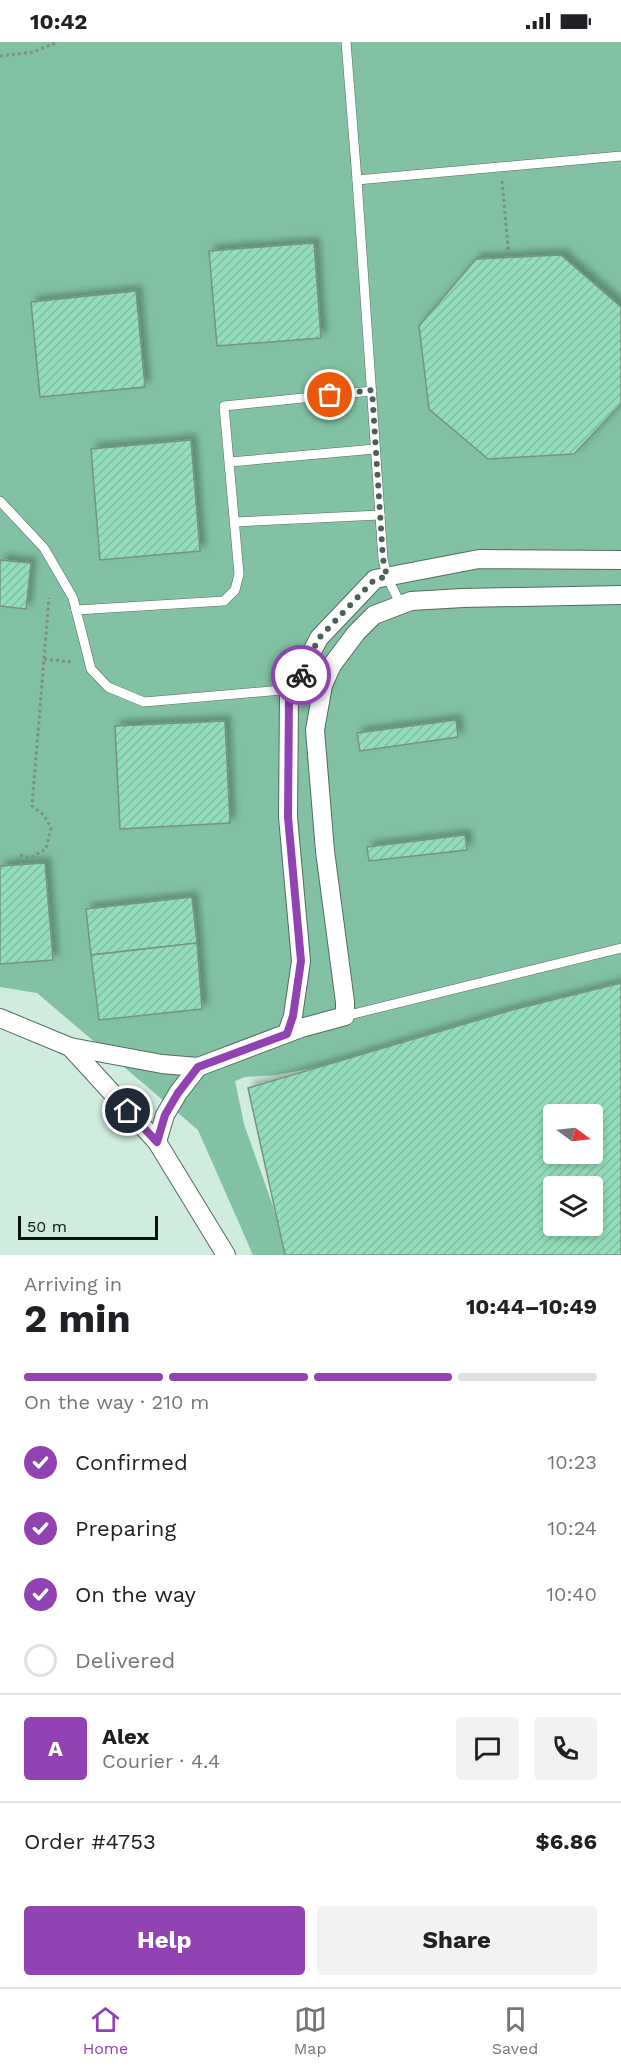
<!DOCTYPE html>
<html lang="en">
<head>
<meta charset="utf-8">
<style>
  :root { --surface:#fff; --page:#f2f2f2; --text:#202124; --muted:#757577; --line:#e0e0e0; --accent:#9143b4 }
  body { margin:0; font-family:"Work Sans",sans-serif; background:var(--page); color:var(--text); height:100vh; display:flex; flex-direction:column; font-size:22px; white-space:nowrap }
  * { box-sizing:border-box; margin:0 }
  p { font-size:20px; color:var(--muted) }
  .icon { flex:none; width:33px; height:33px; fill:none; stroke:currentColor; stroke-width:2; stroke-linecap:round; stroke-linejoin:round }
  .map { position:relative; height:1213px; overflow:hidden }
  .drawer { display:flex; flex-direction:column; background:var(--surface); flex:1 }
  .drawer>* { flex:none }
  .needle { width:39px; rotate:105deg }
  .fabs { position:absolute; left:543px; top:1062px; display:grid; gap:12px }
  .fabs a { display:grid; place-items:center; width:60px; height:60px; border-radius:6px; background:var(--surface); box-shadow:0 3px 9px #0003; font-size:30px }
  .scale { position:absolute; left:18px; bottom:15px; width:140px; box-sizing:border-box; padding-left:6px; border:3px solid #09130e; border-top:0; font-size:16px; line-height:21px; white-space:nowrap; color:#09130e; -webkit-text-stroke:4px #cfecde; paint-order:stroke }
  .pin { position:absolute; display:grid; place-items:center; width:51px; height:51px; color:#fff; margin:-26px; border:3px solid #fff; border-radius:50%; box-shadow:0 2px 6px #0007 }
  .courier { position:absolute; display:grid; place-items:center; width:60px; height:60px; margin:-30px; border:4px solid #9143b4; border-radius:50%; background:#fff; color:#222; box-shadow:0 2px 8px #0007 }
  .summary em { font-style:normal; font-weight:700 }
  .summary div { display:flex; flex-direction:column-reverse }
  .summary { display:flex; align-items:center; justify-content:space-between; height:102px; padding:0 24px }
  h1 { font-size:39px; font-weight:700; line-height:45px }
  .bar { display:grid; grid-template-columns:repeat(4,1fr); gap:9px 6px; align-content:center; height:72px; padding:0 24px }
  .bar i { height:8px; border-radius:4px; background:var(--line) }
  .bar .selected { background:var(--accent) }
  .bar p { grid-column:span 4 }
  .line { display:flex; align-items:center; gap:15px; padding:0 24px; border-top:2px solid var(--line) }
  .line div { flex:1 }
  .round { display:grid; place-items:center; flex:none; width:63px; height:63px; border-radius:6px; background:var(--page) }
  ol { padding:0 24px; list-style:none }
  li { display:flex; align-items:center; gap:18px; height:66px }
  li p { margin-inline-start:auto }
  li .icon { padding:6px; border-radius:50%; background:var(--accent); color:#fff; stroke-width:4 }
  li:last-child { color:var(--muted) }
  li i { width:33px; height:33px; border:3px solid var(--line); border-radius:50% }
  .primary-button { display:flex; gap:12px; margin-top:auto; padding:12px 24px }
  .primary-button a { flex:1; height:69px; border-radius:6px; background:var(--accent); color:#fff; font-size:24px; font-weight:700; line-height:69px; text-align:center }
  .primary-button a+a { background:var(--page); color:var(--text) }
  .status { display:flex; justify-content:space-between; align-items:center; height:42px; padding:0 30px; background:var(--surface); direction:ltr }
  .status svg { height:16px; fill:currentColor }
  .menu { display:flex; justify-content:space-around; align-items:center; height:84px; border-top:2px solid var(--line); background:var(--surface); font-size:16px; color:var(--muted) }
  .menu a { display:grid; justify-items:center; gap:3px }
  .menu .selected { color:var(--accent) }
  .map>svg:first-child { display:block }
  .garden { fill:#82c1a4 }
  .building { fill:url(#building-hatch); stroke:#779284; stroke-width:1.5; fill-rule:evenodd; filter:url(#shadow) }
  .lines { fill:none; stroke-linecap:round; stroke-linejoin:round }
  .lane-casing { stroke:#536c60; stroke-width:10 }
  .street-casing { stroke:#536c60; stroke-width:20 }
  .path { stroke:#7b9086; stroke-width:3; stroke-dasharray:3 3; stroke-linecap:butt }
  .lane { stroke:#fff; stroke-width:9 }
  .street { stroke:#fff; stroke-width:18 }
  .done { stroke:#4e5f57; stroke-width:6; stroke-dasharray:0 10.8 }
  .route { stroke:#9143b4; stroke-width:8 }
</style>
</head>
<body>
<div class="status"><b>10:42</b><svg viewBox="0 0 49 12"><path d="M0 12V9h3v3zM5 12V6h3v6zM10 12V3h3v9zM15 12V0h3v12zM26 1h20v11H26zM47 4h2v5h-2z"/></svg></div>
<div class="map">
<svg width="621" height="1213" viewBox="0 0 621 1213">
  <defs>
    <pattern id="building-hatch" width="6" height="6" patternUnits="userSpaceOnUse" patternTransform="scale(1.5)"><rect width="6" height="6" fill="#94ddbb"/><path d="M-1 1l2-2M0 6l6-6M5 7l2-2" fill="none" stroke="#7ebda0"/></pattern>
    <filter id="shadow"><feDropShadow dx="5.5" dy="-5.5" stdDeviation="3" flood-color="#0004"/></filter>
  </defs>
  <rect width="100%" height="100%" fill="#cfecde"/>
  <polygon class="garden" points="0,0 621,0 621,941 510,980 335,1022 276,1033 245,1035 235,1039 244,1082 274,1167 285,1213 253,1213 198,1088 37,951 0,945"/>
  <g class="building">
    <polygon points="314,201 321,296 217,304 209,209"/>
    <polygon points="561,213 621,265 621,362 574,412 488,417 429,367 419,284 476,217"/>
    <polygon points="136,249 145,345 40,355 31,260"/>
    <polygon points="191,398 200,509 100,518 91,407"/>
    <polygon points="0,518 31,521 26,567 0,564"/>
    <polygon points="456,678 458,695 360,709 357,691"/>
    <polygon points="225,679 230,781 120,787 115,684"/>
    <polygon points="465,793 467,808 369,819 367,805"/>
    <polygon points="45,821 53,918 0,922 0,824"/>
    <polygon points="192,855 197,901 91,913 86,867"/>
    <polygon points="197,901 202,967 99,978 91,913"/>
    <path d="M621 941V1213H285L248 1046 512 968ZM554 1072H592V1112H554ZM554 1144H592V1184H554Z"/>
  </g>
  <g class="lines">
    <defs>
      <g id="lane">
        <polyline points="346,0 357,138 383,517 387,535 401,563"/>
        <polyline points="357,138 621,114"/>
        <polyline points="230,420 375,407"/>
        <polyline points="0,459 44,506 73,556 91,627 108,645 144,660 293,647"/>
        <polyline points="235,480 380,473"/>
        <polyline points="76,568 224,559 235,548 239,532 224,364 372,349"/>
        <polyline points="345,974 621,906"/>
      </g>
      <g id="street">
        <polyline points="0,976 70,1005 157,1100 226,1213"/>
        <polyline points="287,991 293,974 301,919 288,775 289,654 319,596 375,537 479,517 621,518"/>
        <polyline points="70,1005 162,1022 198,1025 301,986 345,974 345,960 325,809 315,688 323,643 332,623 356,591 374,573 411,559 463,556 621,553"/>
        <polyline points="157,1100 165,1073 178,1051 198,1025"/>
      </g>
    </defs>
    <use href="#lane" class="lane-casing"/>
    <use href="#street" class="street-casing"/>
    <g class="path">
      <polyline points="0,14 33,10 58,0"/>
      <polyline points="502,139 509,215"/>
      <polyline points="44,617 72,620"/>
      <polyline points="20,813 30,816 46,807 51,786 44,773 32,764 49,556"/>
    </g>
    <use href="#lane" class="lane"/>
    <use href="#street" class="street"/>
  </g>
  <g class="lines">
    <polyline class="done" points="301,633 319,596 375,537 387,535 383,517 372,348 330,353"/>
    <polyline class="route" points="128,1069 157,1100 165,1073 178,1051 198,1025 287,992 293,974 301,919 288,775 289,654 301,633"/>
  </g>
</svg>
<div class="fabs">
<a><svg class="needle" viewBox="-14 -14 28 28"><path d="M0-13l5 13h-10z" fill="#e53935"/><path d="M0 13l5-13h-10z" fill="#757577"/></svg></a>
<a><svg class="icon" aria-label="layers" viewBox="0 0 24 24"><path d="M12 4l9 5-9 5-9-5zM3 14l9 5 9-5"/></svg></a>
</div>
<div class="scale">50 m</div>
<div class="pin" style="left:330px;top:353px;background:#ea580c"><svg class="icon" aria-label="bag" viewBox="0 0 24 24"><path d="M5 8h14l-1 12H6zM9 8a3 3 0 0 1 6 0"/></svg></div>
<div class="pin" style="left:128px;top:1069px;background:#1f2937"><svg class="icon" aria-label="home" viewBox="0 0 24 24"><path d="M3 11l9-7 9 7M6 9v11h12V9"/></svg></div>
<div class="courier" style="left:301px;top:633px"><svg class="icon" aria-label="bike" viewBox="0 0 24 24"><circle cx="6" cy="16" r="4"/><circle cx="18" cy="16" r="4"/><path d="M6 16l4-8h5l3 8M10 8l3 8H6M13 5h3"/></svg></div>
</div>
<section class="drawer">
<div class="summary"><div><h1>2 min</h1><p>Arriving in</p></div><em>10:44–10:49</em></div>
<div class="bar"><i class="selected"></i><i class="selected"></i><i class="selected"></i><i></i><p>On the way · 210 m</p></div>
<ol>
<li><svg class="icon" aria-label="check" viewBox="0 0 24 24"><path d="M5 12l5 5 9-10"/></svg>Confirmed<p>10:23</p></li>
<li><svg class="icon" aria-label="check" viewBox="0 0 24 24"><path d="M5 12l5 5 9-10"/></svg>Preparing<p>10:24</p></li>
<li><svg class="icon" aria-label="check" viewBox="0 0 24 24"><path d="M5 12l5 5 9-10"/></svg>On the way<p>10:40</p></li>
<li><i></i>Delivered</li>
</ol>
<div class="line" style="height:108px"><b class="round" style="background:var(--accent);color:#fff">A</b><div><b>Alex</b><p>Courier · 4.4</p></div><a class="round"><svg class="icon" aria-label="chat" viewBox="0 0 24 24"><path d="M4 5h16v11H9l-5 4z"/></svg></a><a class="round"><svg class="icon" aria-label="phone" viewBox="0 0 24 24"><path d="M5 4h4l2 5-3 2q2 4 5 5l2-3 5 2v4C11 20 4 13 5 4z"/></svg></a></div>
<div class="line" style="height:78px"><div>Order #4753</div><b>$6.86</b></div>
<div class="primary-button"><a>Help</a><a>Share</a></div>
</section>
<nav class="menu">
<a class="selected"><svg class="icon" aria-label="home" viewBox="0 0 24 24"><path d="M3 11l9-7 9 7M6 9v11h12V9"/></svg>Home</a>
<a><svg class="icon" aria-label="map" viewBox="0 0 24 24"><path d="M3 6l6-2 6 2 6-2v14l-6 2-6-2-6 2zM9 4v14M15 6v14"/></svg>Map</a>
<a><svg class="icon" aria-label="saved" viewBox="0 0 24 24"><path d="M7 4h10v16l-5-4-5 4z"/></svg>Saved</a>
</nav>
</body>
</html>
